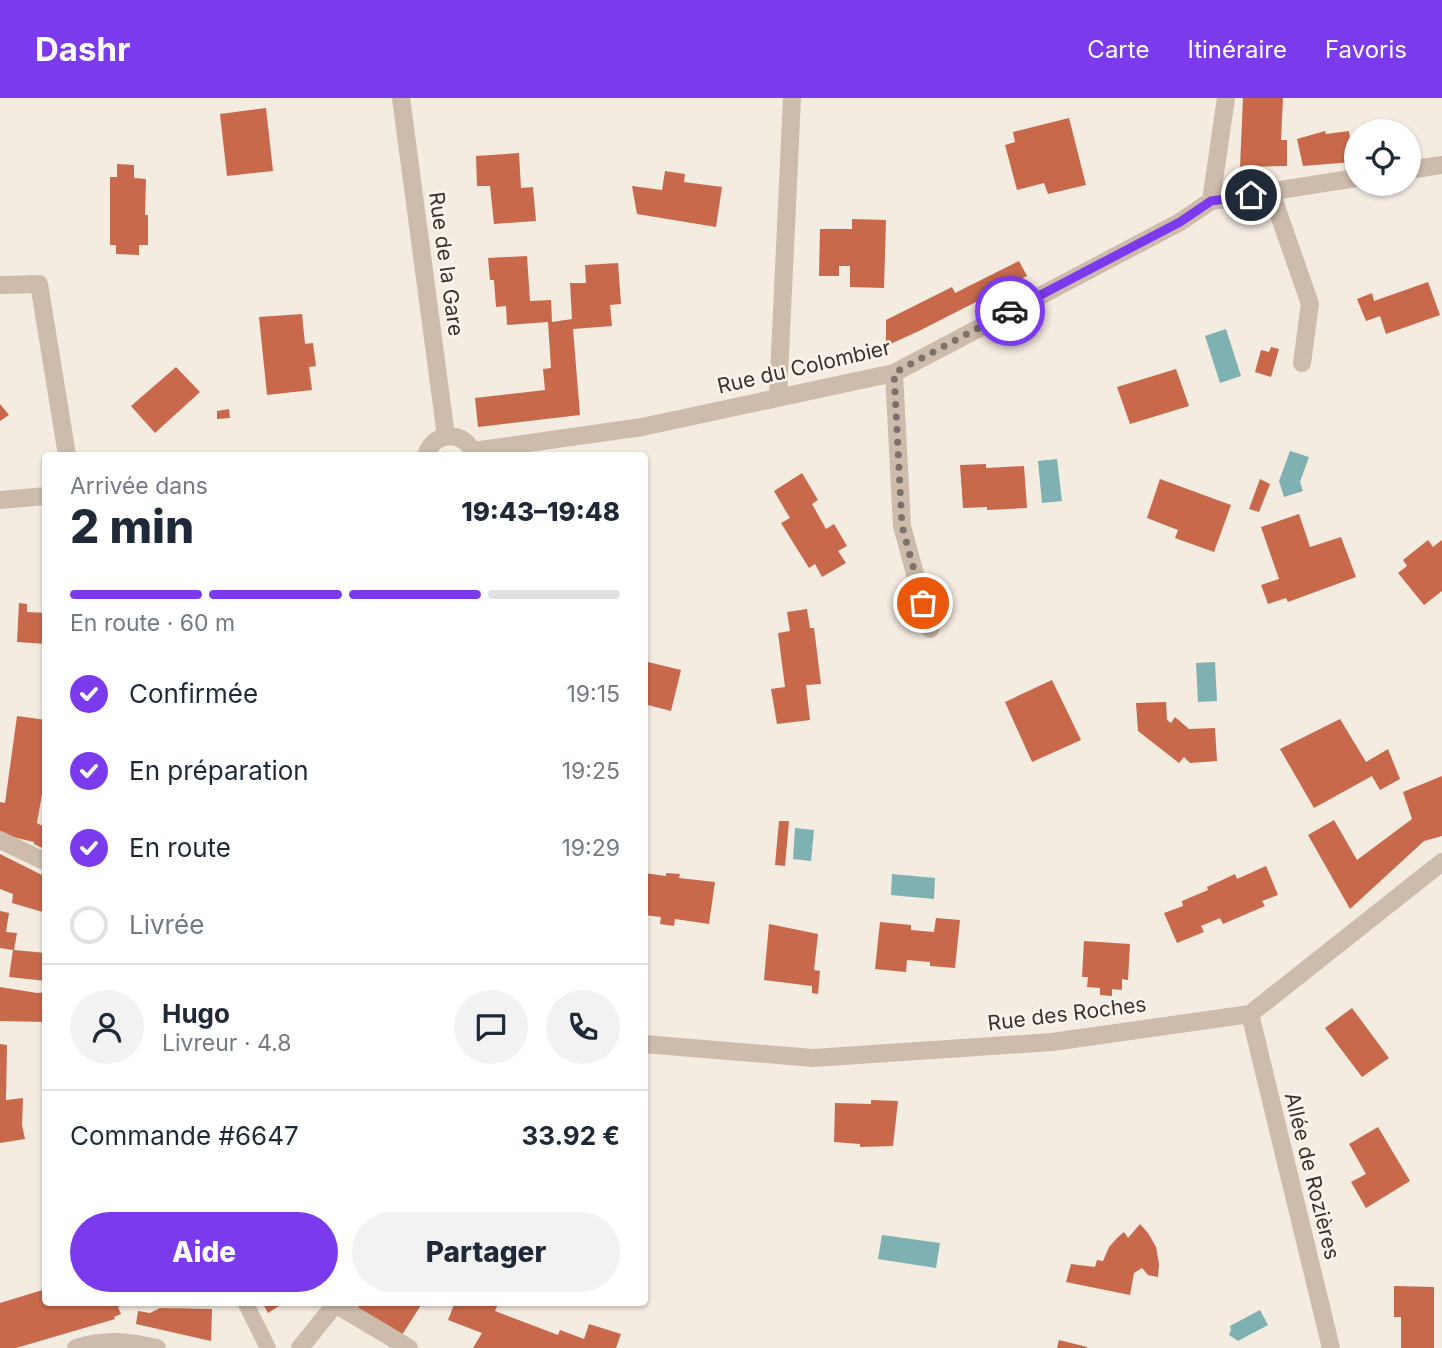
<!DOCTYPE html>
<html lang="fr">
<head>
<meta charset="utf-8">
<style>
  :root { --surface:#fff; --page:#f2f2f3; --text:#1f2937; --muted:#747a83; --line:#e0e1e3; --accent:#7c3aed }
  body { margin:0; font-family:Inter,sans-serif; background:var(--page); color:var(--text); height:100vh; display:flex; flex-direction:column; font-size:26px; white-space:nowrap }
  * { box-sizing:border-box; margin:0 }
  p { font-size:23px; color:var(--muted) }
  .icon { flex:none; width:38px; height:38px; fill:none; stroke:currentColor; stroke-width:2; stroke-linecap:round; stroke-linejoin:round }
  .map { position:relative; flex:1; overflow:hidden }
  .details { position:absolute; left:42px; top:354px; width:606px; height:854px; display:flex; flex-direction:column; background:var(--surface); border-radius:7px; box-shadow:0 2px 5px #0004 }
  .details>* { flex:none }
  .fabs { position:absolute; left:1344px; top:21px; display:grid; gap:14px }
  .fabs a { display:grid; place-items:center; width:77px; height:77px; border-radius:50%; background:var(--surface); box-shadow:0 2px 5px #0004; font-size:35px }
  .pin { position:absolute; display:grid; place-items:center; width:60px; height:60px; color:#fff; margin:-30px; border:4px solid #fff; border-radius:50%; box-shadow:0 2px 7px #0007 }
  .courier { position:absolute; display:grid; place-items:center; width:70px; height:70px; margin:-35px; border:5px solid #7c3aed; border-radius:50%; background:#fff; color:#222; box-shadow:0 2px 9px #0007 }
  .head em { font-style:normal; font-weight:800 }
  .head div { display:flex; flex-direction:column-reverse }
  .head { display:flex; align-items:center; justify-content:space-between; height:119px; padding:0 28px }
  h1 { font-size:46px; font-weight:800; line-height:52px }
  .bar { display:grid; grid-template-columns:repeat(4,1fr); gap:10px 7px; align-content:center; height:84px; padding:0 28px }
  .bar i { height:9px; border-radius:5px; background:var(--line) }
  .bar .active { background:var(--accent) }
  .bar p { grid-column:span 4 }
  .line { display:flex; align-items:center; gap:18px; padding:0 28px; border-top:2px solid var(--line) }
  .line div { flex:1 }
  .round { display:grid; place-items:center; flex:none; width:74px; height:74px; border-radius:37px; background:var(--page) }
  ol { padding:0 28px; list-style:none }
  li { display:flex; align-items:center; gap:21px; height:77px }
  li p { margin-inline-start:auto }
  li .icon { padding:7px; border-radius:50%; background:var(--accent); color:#fff; stroke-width:4 }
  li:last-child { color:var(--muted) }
  li i { width:38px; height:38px; border:4px solid var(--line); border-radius:50% }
  .action { display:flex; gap:14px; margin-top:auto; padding:14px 28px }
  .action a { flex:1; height:80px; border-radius:42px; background:var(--accent); color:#fff; font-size:28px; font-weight:800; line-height:80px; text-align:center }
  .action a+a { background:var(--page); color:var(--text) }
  header { display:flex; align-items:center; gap:42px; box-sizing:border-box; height:98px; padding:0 35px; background:var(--accent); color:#fff }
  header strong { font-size:33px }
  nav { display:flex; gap:38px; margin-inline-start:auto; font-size:24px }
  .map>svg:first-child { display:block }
  .water { fill:#7fb0b2 }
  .building { fill:#c8694b }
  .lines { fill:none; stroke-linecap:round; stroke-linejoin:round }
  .service { stroke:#cdbbac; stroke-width:16 }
  .minor { stroke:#cdbbac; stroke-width:18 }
  .tertiary { stroke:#cdbbac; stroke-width:18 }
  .done { stroke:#7c716b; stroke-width:7; stroke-dasharray:0 12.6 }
  .route { stroke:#7c3aed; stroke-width:9 }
  .labels { text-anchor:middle; stroke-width:5; stroke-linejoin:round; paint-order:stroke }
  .street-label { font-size:21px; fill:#3b302b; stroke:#fbf5ee }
</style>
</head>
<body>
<header>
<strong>Dashr</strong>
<nav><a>Carte</a><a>Itinéraire</a><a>Favoris</a></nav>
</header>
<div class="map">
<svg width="1442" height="1250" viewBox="0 0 1442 1250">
  <rect width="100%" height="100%" fill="#f4ebe1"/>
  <g class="water">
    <polygon points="1226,231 1241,278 1220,285 1205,238"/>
    <polygon points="1290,353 1309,359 1300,384 1303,393 1284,399 1279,383"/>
    <polygon points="1057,361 1062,403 1042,405 1038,363"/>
    <polygon points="1215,564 1217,603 1198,604 1196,565"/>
    <polygon points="795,730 814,732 811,763 793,761"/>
    <polygon points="892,776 935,780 934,801 891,797"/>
    <polygon points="882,1137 940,1145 936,1170 878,1161"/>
    <polygon points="1260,1212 1268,1227 1238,1243 1229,1237 1231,1232 1230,1228"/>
  </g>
  <g class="building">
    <polygon points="1243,0 1283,0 1281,42 1287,42 1287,68 1240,69"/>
    <polygon points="266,10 273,73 227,78 220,16"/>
    <polygon points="1069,20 1086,87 1048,96 1044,85 1017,92 1005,47 1015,44 1013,34"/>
    <polygon points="1325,33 1326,36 1349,33 1353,64 1303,68 1297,41"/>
    <polygon points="519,55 521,90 533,89 536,123 494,126 490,88 477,88 476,58"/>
    <polygon points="117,66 134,67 134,80 146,81 145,117 148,117 148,147 139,147 139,157 116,156 116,147 110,147 110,79 117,79"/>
    <polygon points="665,73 685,76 684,84 722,89 716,129 637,116 632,88 662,92"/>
    <polygon points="852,121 886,122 884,190 850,189 850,168 839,168 839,178 819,178 820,131 852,131"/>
    <polygon points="527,158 530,203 551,202 552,224 572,221 570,185 586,185 585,167 618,165 621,206 610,207 612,228 573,231 580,317 478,329 475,300 545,292 543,271 551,270 548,224 507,227 506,208 496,209 494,182 490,182 488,160"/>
    <polygon points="1019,163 1027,178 919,233 886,248 886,222 952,189 955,195"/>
    <polygon points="1428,184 1440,217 1386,236 1380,218 1366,223 1357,201 1372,195 1374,203"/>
    <polygon points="302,216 305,246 313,245 316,268 309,269 312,292 267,297 259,219"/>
    <polygon points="1271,249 1279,251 1271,279 1255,274 1261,252 1269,254"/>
    <polygon points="176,269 200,294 155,335 131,308"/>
    <polygon points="1176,271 1189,308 1130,326 1117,289"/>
    <polygon points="0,306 9,317 0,323"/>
    <polygon points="229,311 230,320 217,321 217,313"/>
    <polygon points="986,366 986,370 1024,368 1027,410 987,412 987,409 963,410 960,367"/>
    <polygon points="802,375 818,402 812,406 826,431 834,426 847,448 838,453 846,465 822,479 815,466 809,470 781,425 790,420 774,393"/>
    <polygon points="1160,381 1231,407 1214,454 1175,440 1178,432 1147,420"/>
    <polygon points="1260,381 1270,386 1259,414 1249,411"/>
    <polygon points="1299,416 1310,449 1341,439 1356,479 1288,504 1286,500 1268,506 1261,487 1279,481 1261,429"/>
    <polygon points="1428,442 1433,449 1442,442 1442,493 1424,507 1398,475 1407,468 1403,462"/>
    <polygon points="19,505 27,506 27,514 46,515 46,546 17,544"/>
    <polygon points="807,511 810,530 814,530 821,586 806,587 810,622 777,626 771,591 785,589 778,535 790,533 787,514"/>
    <polygon points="648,564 681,572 671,613 644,606 644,570 647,570"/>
    <polygon points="1052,582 1081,642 1032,664 1005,604"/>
    <polygon points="1166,604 1167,622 1171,625 1175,619 1189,631 1215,630 1217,663 1190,665 1184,659 1179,665 1138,633 1136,605"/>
    <polygon points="17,618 46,622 46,690 43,690 37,725 46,730 46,752 34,746 34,744 0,736 0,704 5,705"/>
    <polygon points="1340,621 1366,664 1388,651 1400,681 1380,692 1372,678 1314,710 1280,651"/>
    <polygon points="1442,678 1442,738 1424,743 1350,811 1308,737 1334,722 1357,762 1412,721 1403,694"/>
    <polygon points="779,723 789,723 785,768 775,767"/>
    <polygon points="0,756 46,779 46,815 12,805 13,796 0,791"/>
    <polygon points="1266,768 1278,797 1262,803 1265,808 1223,826 1220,820 1201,828 1204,834 1177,845 1164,815 1183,808 1182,803 1208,792 1207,789 1235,776 1237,781"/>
    <polygon points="644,775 666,778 666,775 680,776 679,780 715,784 709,826 675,821 674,828 660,826 661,819 644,817"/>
    <polygon points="0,813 9,815 6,834 17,835 14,852 46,855 46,883 9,879 13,852 0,850"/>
    <polygon points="936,820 960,822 955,870 930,868 930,864 907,862 906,874 875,871 880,824 911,827 911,832 934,834"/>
    <polygon points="769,826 818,836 814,872 820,873 818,896 812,895 812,888 764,882"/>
    <polygon points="1084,843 1130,846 1128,882 1122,881 1122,892 1112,891 1112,898 1100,897 1100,890 1087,889 1088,879 1082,879"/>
    <polygon points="0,889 37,895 46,894 46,924 0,923"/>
    <polygon points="1352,910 1389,960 1362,979 1325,930"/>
    <polygon points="0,946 7,947 6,1002 23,1000 22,1027 25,1041 0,1045"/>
    <polygon points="871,1002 898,1003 893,1048 860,1049 860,1046 834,1044 835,1005 871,1006"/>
    <polygon points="1378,1029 1410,1083 1366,1110 1351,1084 1366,1076 1349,1046"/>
    <polygon points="1140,1126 1148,1135 1156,1149 1159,1166 1158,1179 1148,1177 1142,1170 1134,1175 1130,1197 1066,1184 1071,1166 1095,1169 1097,1162 1103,1163 1109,1149 1118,1139 1124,1134 1128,1140"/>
    <polygon points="1394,1188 1434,1189 1434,1250 1401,1250 1401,1219 1394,1219"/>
    <polygon points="46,1191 46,1204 128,1204 118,1209 121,1216 114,1219 115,1221 16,1250 0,1250 0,1205"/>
    <polygon points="262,1204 285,1204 268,1215"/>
    <polygon points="361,1204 423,1204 400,1240 355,1213"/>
    <polygon points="455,1204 499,1204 495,1213 558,1237 560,1232 584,1241 589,1226 621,1236 616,1250 473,1250 482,1235 448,1222"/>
    <polygon points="160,1210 212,1211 211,1243 136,1226 138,1213 150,1215"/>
    <polygon points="1059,1242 1087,1249 1087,1250 1057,1250"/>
  </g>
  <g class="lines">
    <polyline class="service" points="245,1204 268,1250"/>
    <g class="minor">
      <polyline points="1409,72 1442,67"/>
      <polyline points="1271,94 1310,206 1302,265"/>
      <polyline points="1211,103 1226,0"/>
      <polyline points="0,187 39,186 67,357"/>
      <polyline points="894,275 902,428 930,531"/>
      <polyline points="778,299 792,0"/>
      <polyline points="473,353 642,329 894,275 1180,124 1211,103 1356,80"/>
      <polyline points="0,402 46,398"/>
      <polyline points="0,742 46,764"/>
      <polyline points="1250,916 1331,1250"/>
      <polyline points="644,946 813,960 1052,944 1250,916 1442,764"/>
      <polyline points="335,1206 409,1250"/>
      <path d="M76 1250C105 1241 127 1243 157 1250"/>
    </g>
    <g class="tertiary">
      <polyline points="401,0 446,338"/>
      <path d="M426 357C434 332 466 332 474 357"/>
      <polyline points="300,1250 337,1204"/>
    </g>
  </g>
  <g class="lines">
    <polyline class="done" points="923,505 902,428 894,275 1010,213"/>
    <polyline class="route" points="1010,213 1180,124 1211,103 1251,97"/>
  </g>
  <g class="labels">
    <g class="street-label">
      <text transform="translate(446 166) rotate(82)" y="7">Rue de la Gare</text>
      <text transform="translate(804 269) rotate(-13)" y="7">Rue du Colombier</text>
      <text transform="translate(1067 916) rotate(-7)" y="7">Rue des Roches</text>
      <text transform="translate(1312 1078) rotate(76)" y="7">Allée de Rozières</text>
    </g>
  </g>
</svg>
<div class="fabs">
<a><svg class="icon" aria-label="locate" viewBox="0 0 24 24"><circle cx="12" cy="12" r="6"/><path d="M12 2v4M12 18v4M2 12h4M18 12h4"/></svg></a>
</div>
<div class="pin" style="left:923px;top:505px;background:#ea580c"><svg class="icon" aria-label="bag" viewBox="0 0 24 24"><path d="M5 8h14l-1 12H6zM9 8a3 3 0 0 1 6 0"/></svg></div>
<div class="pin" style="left:1251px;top:97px;background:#1f2937"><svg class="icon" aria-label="home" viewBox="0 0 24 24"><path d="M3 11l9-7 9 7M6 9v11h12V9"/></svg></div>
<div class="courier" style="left:1010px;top:213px"><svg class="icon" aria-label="car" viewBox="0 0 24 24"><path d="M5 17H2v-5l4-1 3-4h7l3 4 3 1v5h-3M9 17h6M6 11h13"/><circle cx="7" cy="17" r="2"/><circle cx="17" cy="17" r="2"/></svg></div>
<section class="details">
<div class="head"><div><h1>2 min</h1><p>Arrivée dans</p></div><em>19:43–19:48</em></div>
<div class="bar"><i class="active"></i><i class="active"></i><i class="active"></i><i></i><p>En route · 60 m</p></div>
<ol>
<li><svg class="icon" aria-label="check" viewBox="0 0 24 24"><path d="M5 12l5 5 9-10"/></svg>Confirmée<p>19:15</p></li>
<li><svg class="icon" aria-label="check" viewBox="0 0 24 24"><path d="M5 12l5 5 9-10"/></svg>En préparation<p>19:25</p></li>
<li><svg class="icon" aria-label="check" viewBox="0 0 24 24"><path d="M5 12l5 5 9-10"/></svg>En route<p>19:29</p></li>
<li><i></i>Livrée</li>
</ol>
<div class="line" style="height:126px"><a class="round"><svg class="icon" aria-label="person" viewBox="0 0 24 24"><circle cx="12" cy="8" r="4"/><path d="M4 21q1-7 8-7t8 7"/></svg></a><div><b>Hugo</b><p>Livreur · 4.8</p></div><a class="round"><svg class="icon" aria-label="chat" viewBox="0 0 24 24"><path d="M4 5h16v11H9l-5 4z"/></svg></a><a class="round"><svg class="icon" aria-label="phone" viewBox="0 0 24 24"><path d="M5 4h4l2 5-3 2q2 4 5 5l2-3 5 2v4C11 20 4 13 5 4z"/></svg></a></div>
<div class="line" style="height:91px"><div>Commande #6647</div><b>33.92 €</b></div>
<div class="action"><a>Aide</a><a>Partager</a></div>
</section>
</div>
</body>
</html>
